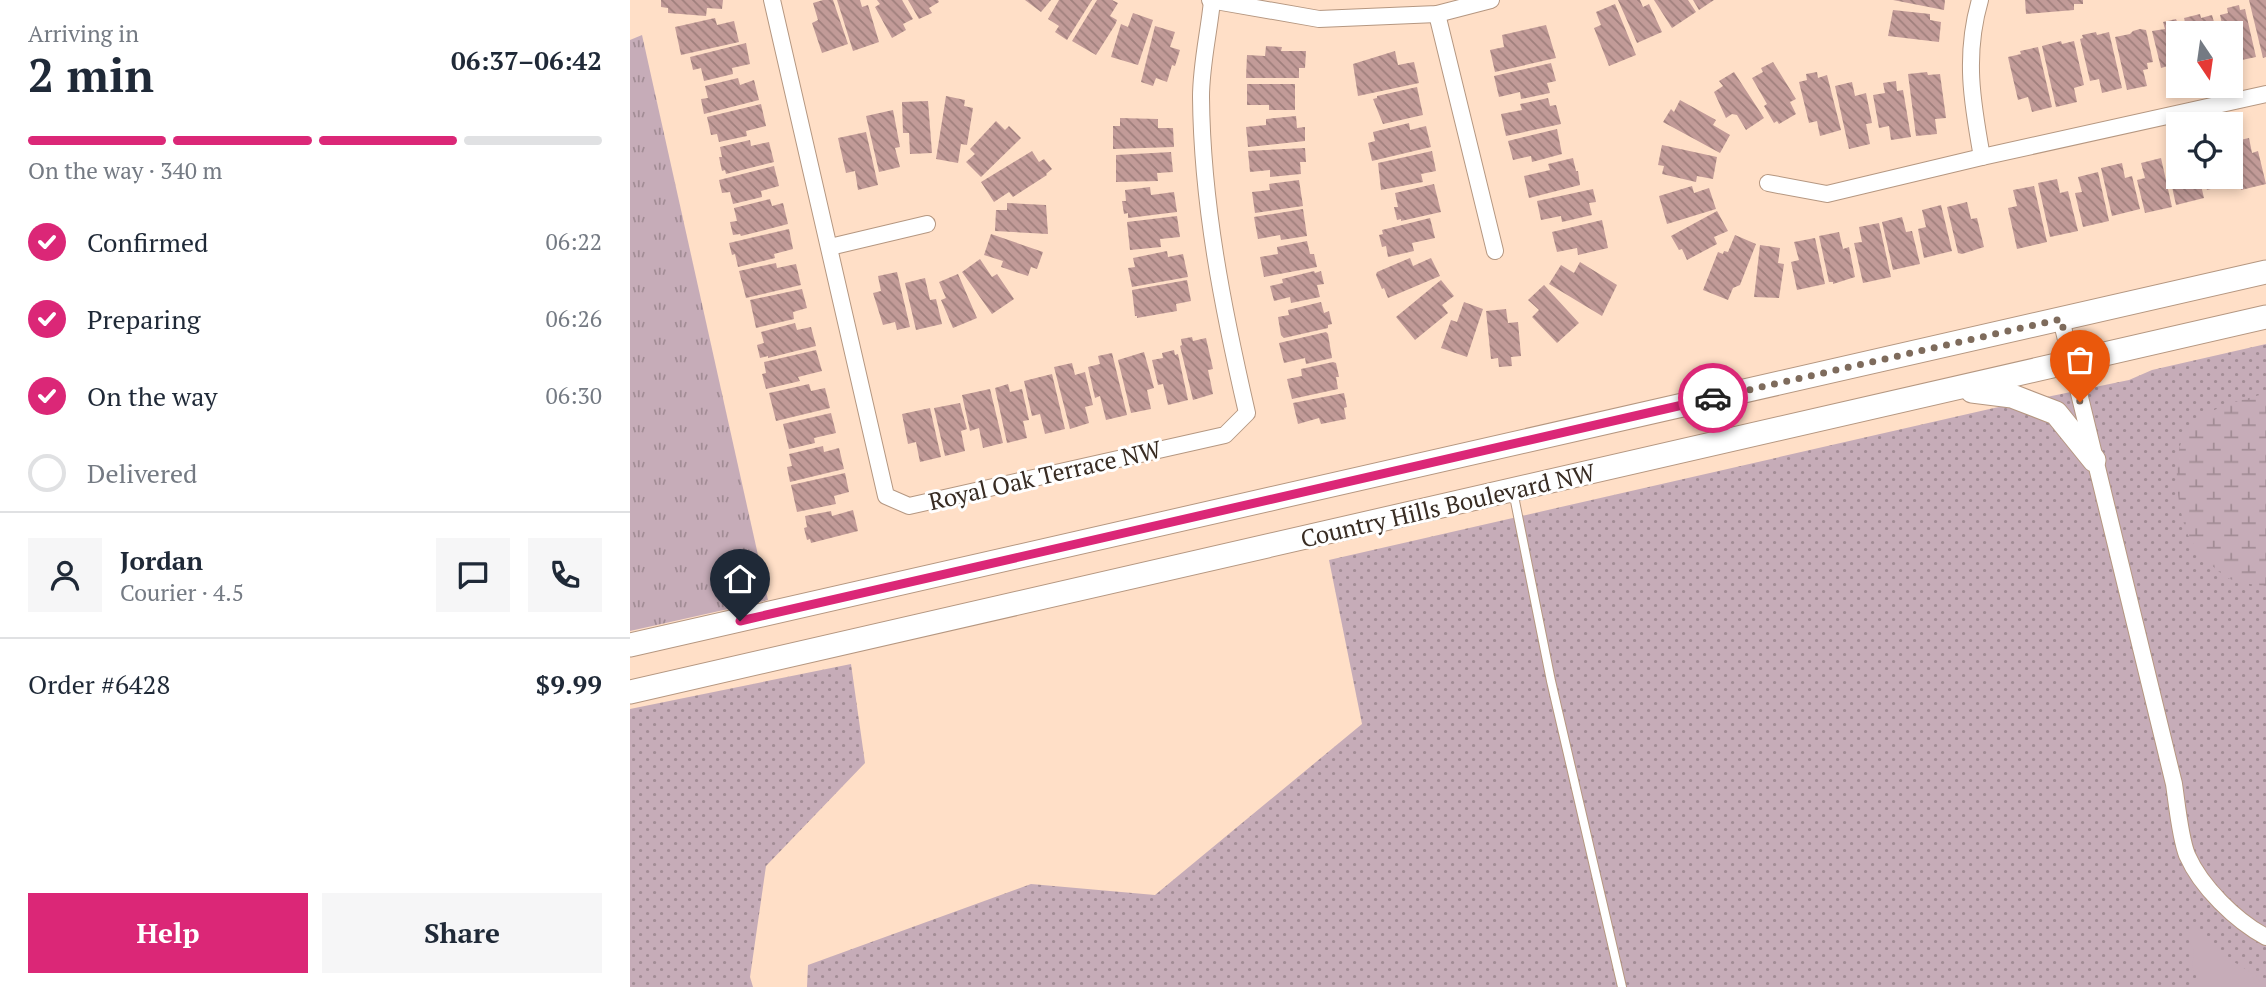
<!DOCTYPE html>
<html lang="en">
<head>
<meta charset="utf-8">
<style>
  :root { --surface:#fff; --page:#f6f6f7; --text:#1f2937; --muted:#747a83; --line:#e0e1e3; --accent:#db2777 }
  body { margin:0; font-family:"PT Serif",serif; background:var(--page); color:var(--text); height:100vh; display:flex; flex-direction:column; font-size:26px; white-space:nowrap }
  * { box-sizing:border-box; margin:0 }
  p { font-size:23px; color:var(--muted) }
  .icon { flex:none; width:38px; height:38px; fill:none; stroke:currentColor; stroke-width:2; stroke-linecap:round; stroke-linejoin:round }
  .map { position:relative; flex:1; overflow:hidden }
  .details { display:flex; flex-direction:column; background:var(--surface); width:630px }
  .details>* { flex:none }
  .needle { width:46px; rotate:167deg }
  .fabs { position:absolute; left:1536px; top:21px; display:grid; gap:14px }
  .fabs a { display:grid; place-items:center; width:77px; height:77px; border-radius:0px; background:var(--surface); box-shadow:0 4px 10px #0003; font-size:35px }
  .pin { position:absolute; display:grid; place-items:center; width:60px; height:60px; color:#fff; margin:-72px -30px; border-radius:50% 50% 50% 0; rotate:-45deg; box-shadow:0 0 7px #0007 }
  .pin .icon { rotate:45deg }
  .courier { position:absolute; display:grid; place-items:center; width:70px; height:70px; margin:-35px; border:5px solid #db2777; border-radius:50%; background:#fff; color:#222; box-shadow:0 2px 9px #0007 }
  .head em { font-style:normal; font-weight:700 }
  .head div { display:flex; flex-direction:column-reverse }
  .head { display:flex; align-items:center; justify-content:space-between; height:119px; padding:0 28px }
  h1 { font-size:46px; font-weight:700; line-height:52px }
  .bar { display:grid; grid-template-columns:repeat(4,1fr); gap:10px 7px; align-content:center; height:84px; padding:0 28px }
  .bar i { height:9px; border-radius:5px; background:var(--line) }
  .bar .current { background:var(--accent) }
  .bar p { grid-column:span 4 }
  .line { display:flex; align-items:center; gap:18px; padding:0 28px; border-top:2px solid var(--line) }
  .line div { flex:1 }
  .round { display:grid; place-items:center; flex:none; width:74px; height:74px; border-radius:0px; background:var(--page) }
  ol { padding:0 28px; list-style:none }
  li { display:flex; align-items:center; gap:21px; height:77px }
  li p { margin-inline-start:auto }
  li .icon { padding:7px; border-radius:50%; background:var(--accent); color:#fff; stroke-width:4 }
  li:last-child { color:var(--muted) }
  li i { width:38px; height:38px; border:4px solid var(--line); border-radius:50% }
  .action { display:flex; gap:14px; margin-top:auto; padding:14px 28px }
  .action a { flex:1; height:80px; border-radius:0px; background:var(--accent); color:#fff; font-size:28px; font-weight:700; line-height:80px; text-align:center }
  .action a+a { background:var(--page); color:var(--text) }
  main { display:flex; flex:1; min-height:0 }
  .map>svg:first-child { display:block }
  .grass { fill:url(#grass-dots) }
  .wetland { fill:url(#wetland-marsh) }
  .park { fill:url(#park-tufts) }
  .pitch { fill:#c6acb8 }
  .building { fill:url(#building-back-hatch) }
  .lines { fill:none; stroke-linecap:round; stroke-linejoin:round }
  .service-casing { stroke:#b59781; stroke-width:10 }
  .minor-casing { stroke:#b59781; stroke-width:18 }
  .secondary-casing { stroke:#b59781; stroke-width:25 }
  .service { stroke:#fff; stroke-width:8 }
  .minor { stroke:#fff; stroke-width:16 }
  .secondary { stroke:#fff; stroke-width:23 }
  .done { stroke:#7e6b5c; stroke-width:7; stroke-dasharray:0 12.6 }
  .route { stroke:#db2777; stroke-width:9 }
  .labels { text-anchor:middle; stroke-width:6; stroke-linejoin:round; paint-order:stroke }
  .street-label { font-size:24px; fill:#382c23; stroke:#fff }
</style>
</head>
<body>
<main>
<section class="details">
<div class="head"><div><h1>2 min</h1><p>Arriving in</p></div><em>06:37–06:42</em></div>
<div class="bar"><i class="current"></i><i class="current"></i><i class="current"></i><i></i><p>On the way · 340 m</p></div>
<ol>
<li><svg class="icon" aria-label="check" viewBox="0 0 24 24"><path d="M5 12l5 5 9-10"/></svg>Confirmed<p>06:22</p></li>
<li><svg class="icon" aria-label="check" viewBox="0 0 24 24"><path d="M5 12l5 5 9-10"/></svg>Preparing<p>06:26</p></li>
<li><svg class="icon" aria-label="check" viewBox="0 0 24 24"><path d="M5 12l5 5 9-10"/></svg>On the way<p>06:30</p></li>
<li><i></i>Delivered</li>
</ol>
<div class="line" style="height:126px"><a class="round"><svg class="icon" aria-label="person" viewBox="0 0 24 24"><circle cx="12" cy="8" r="4"/><path d="M4 21q1-7 8-7t8 7"/></svg></a><div><b>Jordan</b><p>Courier · 4.5</p></div><a class="round"><svg class="icon" aria-label="chat" viewBox="0 0 24 24"><path d="M4 5h16v11H9l-5 4z"/></svg></a><a class="round"><svg class="icon" aria-label="phone" viewBox="0 0 24 24"><path d="M5 4h4l2 5-3 2q2 4 5 5l2-3 5 2v4C11 20 4 13 5 4z"/></svg></a></div>
<div class="line" style="height:91px"><div>Order #6428</div><b>$9.99</b></div>
<div class="action"><a>Help</a><a>Share</a></div>
</section>
<div class="map">
<svg width="1636" height="987" viewBox="0 0 1636 987">
  <defs>
    <pattern id="grass-dots" width="8" height="8" patternUnits="userSpaceOnUse" patternTransform="scale(1.75)"><rect width="8" height="8" fill="#c6acb8"/><path d="M2 2h.1M6 6h.1" fill="none" stroke="#a28c95" stroke-width="1.8" stroke-linecap="round"/></pattern>
    <pattern id="wetland-marsh" width="20" height="14" patternUnits="userSpaceOnUse" patternTransform="scale(1.75)"><rect width="20" height="14" fill="#c6acb8"/><path d="M1 5h8M5 5V1M11 12h8M15 12V8" fill="none" stroke="#a28c95"/></pattern>
    <pattern id="park-tufts" width="24" height="20" patternUnits="userSpaceOnUse" patternTransform="scale(1.75)"><rect width="24" height="20" fill="#c6acb8"/><path d="M3 7l-1-3M5 7V3M7 7l1-3M15 17l-1-3M17 17v-4M19 17l1-3" fill="none" stroke="#a28c95"/></pattern>
    <pattern id="building-back-hatch" width="6" height="6" patternUnits="userSpaceOnUse" patternTransform="scale(1.75)"><rect width="6" height="6" fill="#c29b98"/><path d="M-1 5l2 2M0 0l6 6M5-1l2 2" fill="none" stroke="#9f7f7c"/></pattern>
  </defs>
  <rect width="100%" height="100%" fill="#ffdfc7"/>
  <g class="grass">
    <polygon points="1636,344 1636,987 177,987 178,965 401,884 525,895 732,724 699,560 1364,408 1499,380 1522,370"/>
    <polygon points="221,664 235,763 136,866 120,977 123,987 0,987 0,709"/>
  </g>
  <path class="wetland" d="M1636 393V585L1632 586C1622 584 1609 583 1600 579 1587 573 1566 550 1559 537 1547 512 1539 450 1559 428 1578 407 1610 401 1636 393Z"/>
  <polygon class="park" points="12,35 138,600 0,631 0,40"/>
  <polygon class="pitch" points="1566,930 1593,955 1636,982 1636,987 1566,987 1569,981 1562,968 1564,952 1558,938"/>
  <g class="building">
    <polygon points="31,0 93,0 92,9 77,8 76,16 38,13 38,8 31,7"/>
    <polygon points="193,0 203,0 218,44 192,53 182,23 188,20 183,3"/>
    <polygon points="207,0 230,0 232,7 238,5 249,42 223,51"/>
    <polygon points="247,0 272,0 283,19 273,24 276,30 262,38 245,7 250,4"/>
    <polygon points="278,0 308,0 309,2 299,8 302,13 289,19"/>
    <polygon points="395,0 421,0 411,12"/>
    <polygon points="429,0 462,0 437,40 425,32 429,26 418,19"/>
    <polygon points="467,0 482,0 488,3 480,16 487,20 485,25 466,55 442,41"/>
    <polygon points="988,0 1010,0 1013,7 1019,4 1032,32 1007,43"/>
    <polygon points="1024,0 1058,0 1066,12 1042,28"/>
    <polygon points="1063,0 1084,0 1069,10"/>
    <polygon points="1263,0 1315,0 1314,10"/>
    <polygon points="1395,0 1453,0 1453,4 1444,4 1444,10 1396,14"/>
    <polygon points="1619,0 1636,0 1636,57 1633,58"/>
    <polygon points="985,4 1006,55 979,66 964,28 971,25 966,12"/>
    <polygon points="1609,5 1610,10 1615,9 1626,57 1607,61 1604,46 1601,47 1601,33 1594,33 1590,15 1598,13 1597,8"/>
    <polygon points="1263,10 1300,14 1300,20 1311,22 1309,42 1258,36"/>
    <polygon points="503,13 523,20 508,65 481,57 491,24 498,27"/>
    <polygon points="1570,14 1571,18 1582,15 1587,33 1558,33 1554,18"/>
    <polygon points="85,18 87,25 104,21 109,42 51,55 45,27"/>
    <polygon points="1546,19 1552,33 1549,33 1549,75 1540,77 1538,66 1531,68 1522,31 1535,29 1533,22"/>
    <polygon points="916,25 926,58 865,72 860,50 874,47 872,35"/>
    <polygon points="525,26 545,32 540,47 550,50 545,66 542,65 537,82 526,78 523,86 511,82"/>
    <polygon points="1510,29 1516,30 1523,62 1517,63 1518,69 1513,70 1517,86 1497,90 1485,37 1500,34 1503,31"/>
    <polygon points="1466,32 1467,35 1479,32 1492,88 1472,93 1469,79 1460,81 1450,39 1453,38 1452,35"/>
    <polygon points="1431,41 1432,44 1444,41 1454,85 1444,88 1447,102 1426,107 1412,46"/>
    <polygon points="116,43 120,64 102,68 103,74 74,81 71,68 63,70 60,57"/>
    <polygon points="636,46 652,47 651,51 676,51 675,68 669,68 669,78 616,78 617,55 635,56"/>
    <polygon points="1408,47 1422,107 1402,112 1398,97 1388,100 1378,57 1391,54 1390,51"/>
    <polygon points="765,51 768,65 784,62 789,83 728,96 723,64"/>
    <polygon points="1143,62 1166,99 1160,102 1166,114 1149,124 1147,121 1144,123 1134,106 1137,104 1122,78 1133,72 1131,68"/>
    <polygon points="921,63 926,81 917,83 920,93 891,99 890,92 869,97 864,76"/>
    <polygon points="1104,72 1134,118 1116,130 1107,115 1102,114 1096,118 1084,92 1093,86 1089,81"/>
    <polygon points="1187,72 1188,78 1197,75 1211,130 1190,136 1187,121 1179,123 1169,82 1177,80 1176,74"/>
    <polygon points="1297,72 1298,75 1310,74 1316,118 1305,119 1307,134 1286,136 1278,74"/>
    <polygon points="108,78 110,85 124,80 129,100 74,114 71,99 78,98 75,86"/>
    <polygon points="1266,81 1267,91 1273,90 1281,137 1261,140 1259,126 1249,128 1243,95 1255,93 1253,83"/>
    <polygon points="1222,82 1225,96 1236,93 1242,123 1236,124 1240,144 1219,149 1205,86"/>
    <polygon points="617,84 665,84 665,110 639,110 639,105 617,105"/>
    <polygon points="787,87 793,115 753,124 743,99 747,98 747,96"/>
    <polygon points="316,96 335,100 334,106 343,108 337,145 331,144 328,163 306,159"/>
    <polygon points="918,98 920,106 926,105 931,124 876,136 871,114 892,110 890,104"/>
    <polygon points="1050,100 1086,120 1083,125 1100,135 1090,153 1033,122 1041,109 1044,112"/>
    <polygon points="298,101 302,153 280,154 279,133 273,133 272,102"/>
    <polygon points="131,104 136,126 116,131 117,136 89,142 87,134 81,135 77,117"/>
    <polygon points="263,110 270,147 265,148 270,167 249,172 236,116"/>
    <polygon points="666,116 667,128 675,127 675,141 618,147 616,127 636,125 636,119"/>
    <polygon points="490,118 528,119 528,128 543,128 544,147 483,149 483,126 490,126"/>
    <polygon points="366,121 375,130 379,126 391,138 351,177 336,162 345,154 340,149"/>
    <polygon points="779,123 780,130 796,126 801,147 742,161 738,143 745,141 743,132"/>
    <polygon points="927,129 932,154 902,162 901,156 883,160 878,141"/>
    <polygon points="236,132 248,185 228,190 225,171 216,173 208,138"/>
    <polygon points="1619,138 1622,153 1628,151 1636,184 1611,190 1601,142"/>
    <polygon points="120,140 121,146 139,142 144,162 96,174 95,170 92,171 89,157 92,157 90,147"/>
    <polygon points="1032,145 1087,157 1083,179 1067,176 1066,182 1032,174 1034,166 1028,165"/>
    <polygon points="675,148 676,162 670,162 671,174 640,177 640,170 620,172 618,151"/>
    <polygon points="402,151 409,162 414,159 422,169 416,174 417,175 383,197 379,192 364,202 351,182"/>
    <polygon points="802,151 806,171 791,174 793,182 751,190 748,163"/>
    <polygon points="541,152 543,172 527,173 528,181 486,182 486,155"/>
    <polygon points="1549,156 1549,177 1569,177 1574,198 1546,205 1536,159"/>
    <polygon points="943,158 946,171 948,171 950,185 899,198 894,176 920,170 918,164"/>
    <polygon points="1531,158 1542,207 1515,213 1507,180 1515,178 1511,163"/>
    <polygon points="1492,163 1495,178 1502,176 1510,209 1482,216 1471,168"/>
    <polygon points="144,166 149,186 131,191 132,197 103,204 100,192 92,193 89,180"/>
    <polygon points="1468,172 1479,221 1453,227 1445,193 1452,192 1448,177"/>
    <polygon points="1574,177 1603,177 1604,183 1577,190"/>
    <polygon points="1427,179 1430,193 1438,191 1448,231 1420,237 1408,183"/>
    <polygon points="669,180 673,206 625,213 622,192 640,190 639,184"/>
    <polygon points="804,184 811,212 771,221 771,219 767,220 764,207 768,207 765,193"/>
    <polygon points="1062,186 1064,193 1079,188 1086,209 1037,224 1029,196"/>
    <polygon points="1404,186 1417,242 1387,249 1378,208 1387,206 1383,190"/>
    <polygon points="520,187 521,195 544,192 547,212 498,218 498,213 494,214 492,201 496,201 495,190"/>
    <polygon points="963,189 966,202 959,203 962,215 932,222 931,216 911,220 907,201"/>
    <polygon points="140,199 142,206 153,203 158,224 111,236 110,234 103,235 100,222 107,221 104,208"/>
    <polygon points="1337,202 1341,219 1347,218 1354,247 1332,254 1328,253 1317,207"/>
    <polygon points="377,203 416,205 418,234 365,231 366,210 377,210"/>
    <polygon points="1311,205 1322,251 1294,258 1288,229 1296,227 1292,210"/>
    <polygon points="673,209 677,236 651,240 650,235 628,239 624,217"/>
    <polygon points="1087,211 1098,231 1084,237 1087,244 1057,260 1052,249 1049,250 1041,236"/>
    <polygon points="547,216 550,237 530,239 531,247 500,250 497,222"/>
    <polygon points="1272,217 1276,232 1282,231 1290,264 1263,270 1252,222"/>
    <polygon points="800,218 805,238 782,243 784,251 758,257 756,246 752,247 749,235 753,234 752,230"/>
    <polygon points="972,220 978,248 948,255 947,248 927,252 922,232"/>
    <polygon points="1249,223 1261,277 1233,283 1224,243 1232,242 1229,227"/>
    <polygon points="159,229 163,249 144,254 145,258 108,267 105,254 102,255 99,243"/>
    <polygon points="1209,232 1213,249 1219,247 1225,277 1203,284 1203,282 1199,282 1189,236"/>
    <polygon points="361,234 413,252 407,269 401,267 398,276 371,267 373,261 354,255"/>
    <polygon points="1105,235 1126,244 1110,285 1103,288 1098,300 1073,290 1088,252 1093,254 1094,251 1098,252"/>
    <polygon points="1185,238 1195,284 1167,290 1161,262 1169,260 1164,242"/>
    <polygon points="677,241 680,254 684,254 687,267 634,277 630,257 648,254 647,247"/>
    <polygon points="1130,245 1150,248 1148,263 1154,264 1149,298 1124,297"/>
    <polygon points="537,251 538,257 553,254 558,277 502,287 498,268 505,267 503,258"/>
    <polygon points="780,258 783,266 801,258 810,276 758,298 754,288 752,289 746,275 747,272"/>
    <polygon points="350,259 362,277 367,274 384,299 362,314 332,272"/>
    <polygon points="950,262 987,285 972,316 919,284 931,265 944,273"/>
    <polygon points="146,263 147,268 166,264 171,285 116,298 109,271"/>
    <polygon points="684,271 685,273 691,271 694,284 687,285 690,297 661,303 660,297 644,301 640,286 653,283 652,279"/>
    <polygon points="267,272 280,327 267,330 265,322 253,325 243,293 251,291 248,276"/>
    <polygon points="328,274 347,318 323,328 311,300 316,298 309,282"/>
    <polygon points="295,278 300,300 306,299 312,324 286,330 275,283"/>
    <polygon points="557,280 561,301 546,304 547,311 507,318 507,316 505,316 502,290"/>
    <polygon points="811,280 824,296 812,305 818,313 785,340 766,317"/>
    <polygon points="914,285 949,323 927,343 902,317 909,310 898,300"/>
    <polygon points="172,289 177,308 163,312 164,319 126,328 120,300"/>
    <polygon points="691,302 694,313 699,311 702,324 698,325 698,328 654,338 651,335 648,317 659,315 658,310"/>
    <polygon points="834,302 853,309 837,357 811,348 821,320 827,322"/>
    <polygon points="876,309 878,323 888,322 891,356 881,357 882,366 869,367 868,358 861,359 856,311"/>
    <polygon points="165,323 167,330 181,327 186,346 138,358 138,356 130,358 127,345 134,343 131,332"/>
    <polygon points="696,332 698,334 702,358 676,364 675,358 654,363 649,343"/>
    <polygon points="562,337 563,341 576,338 583,369 578,370 583,394 563,400 550,346 552,345 551,339"/>
    <polygon points="186,350 192,371 168,377 170,381 136,389 132,374 136,373 134,362"/>
    <polygon points="544,350 545,355 548,354 558,400 538,405 533,384 528,385 522,360 533,358 532,353"/>
    <polygon points="514,352 524,388 517,390 521,409 501,413 488,360"/>
    <polygon points="482,353 497,415 476,420 470,396 465,398 458,367 470,364 468,356"/>
    <polygon points="703,362 706,363 709,377 706,377 708,389 662,399 657,379 672,376 671,369"/>
    <polygon points="442,363 445,375 455,372 463,405 455,407 459,423 440,429 424,367"/>
    <polygon points="422,374 435,429 415,434 410,414 402,416 394,381"/>
    <polygon points="179,384 181,391 195,388 200,408 146,421 139,393"/>
    <polygon points="378,384 380,392 392,389 399,420 393,421 397,438 377,443 365,388"/>
    <polygon points="360,389 373,443 353,448 349,428 340,431 332,395"/>
    <polygon points="714,393 717,407 714,408 716,419 691,424 689,418 668,424 663,403"/>
    <polygon points="330,403 337,429 331,431 335,451 315,456 304,408"/>
    <polygon points="300,408 311,457 290,462 286,442 278,444 272,414"/>
    <polygon points="201,413 206,433 184,438 185,443 159,449 153,424"/>
    <polygon points="193,446 194,452 209,448 214,469 160,482 157,467 162,466 159,454"/>
    <polygon points="215,473 219,492 204,496 206,504 167,512 161,485"/>
    <polygon points="223,510 228,531 181,543 180,539 177,540 174,528 177,527 175,516 201,511 202,516"/>
  </g>
  <g class="lines">
    <defs>
      <polyline id="service" points="883,491 921,681 992,987"/>
      <g id="minor">
        <path d="M142 0 256 496 279 506 595 435 617 413C593 309 572 204 571 97 571 65 579 32 582 1"/>
        <polyline points="580,0 689,19 807,14 861,0"/>
        <path d="M1350 0C1334 55 1342 102 1352 157L1636 94"/>
        <polyline points="807,14 865,251"/>
        <polyline points="1138,183 1197,194 1352,157"/>
        <polyline points="200,247 297,224"/>
        <path d="M1431 319 1544 784C1547 804 1550 837 1557 855 1571 887 1606 921 1636 937"/>
      </g>
      <g id="secondary">
        <polyline points="1342,391 1382,396 1426,413 1464,460"/>
        <polyline points="0,645 1636,272"/>
        <polyline points="0,692 1636,317"/>
      </g>
    </defs>
    <use href="#service" class="service-casing"/>
    <use href="#minor" class="minor-casing"/>
    <use href="#secondary" class="secondary-casing"/>
    <use href="#service" class="service"/>
    <use href="#minor" class="minor"/>
    <use href="#secondary" class="secondary"/>
  </g>
  <g class="lines">
    <polyline class="done" points="1083,398 1431,319 1450,402"/>
    <polyline class="route" points="110,621 1083,398"/>
  </g>
  <g class="labels">
    <g class="street-label">
      <text transform="translate(415 476) rotate(-13)" y="8">Royal Oak Terrace NW</text>
      <text transform="translate(818 506) rotate(-13)" y="8">Country Hills Boulevard NW</text>
    </g>
  </g>
</svg>
<div class="fabs">
<a><svg class="needle" viewBox="-14 -14 28 28"><path d="M0-13l5 13h-10z" fill="#e53935"/><path d="M0 13l5-13h-10z" fill="#747a83"/></svg></a>
<a><svg class="icon" aria-label="locate" viewBox="0 0 24 24"><circle cx="12" cy="12" r="6"/><path d="M12 2v4M12 18v4M2 12h4M18 12h4"/></svg></a>
</div>
<div class="pin" style="left:1450px;top:402px;background:#ea580c"><svg class="icon" aria-label="bag" viewBox="0 0 24 24"><path d="M5 8h14l-1 12H6zM9 8a3 3 0 0 1 6 0"/></svg></div>
<div class="pin" style="left:110px;top:621px;background:#1f2937"><svg class="icon" aria-label="home" viewBox="0 0 24 24"><path d="M3 11l9-7 9 7M6 9v11h12V9"/></svg></div>
<div class="courier" style="left:1083px;top:398px"><svg class="icon" aria-label="car" viewBox="0 0 24 24"><path d="M5 17H2v-5l4-1 3-4h7l3 4 3 1v5h-3M9 17h6M6 11h13"/><circle cx="7" cy="17" r="2"/><circle cx="17" cy="17" r="2"/></svg></div>
</div>
</main>
</body>
</html>
